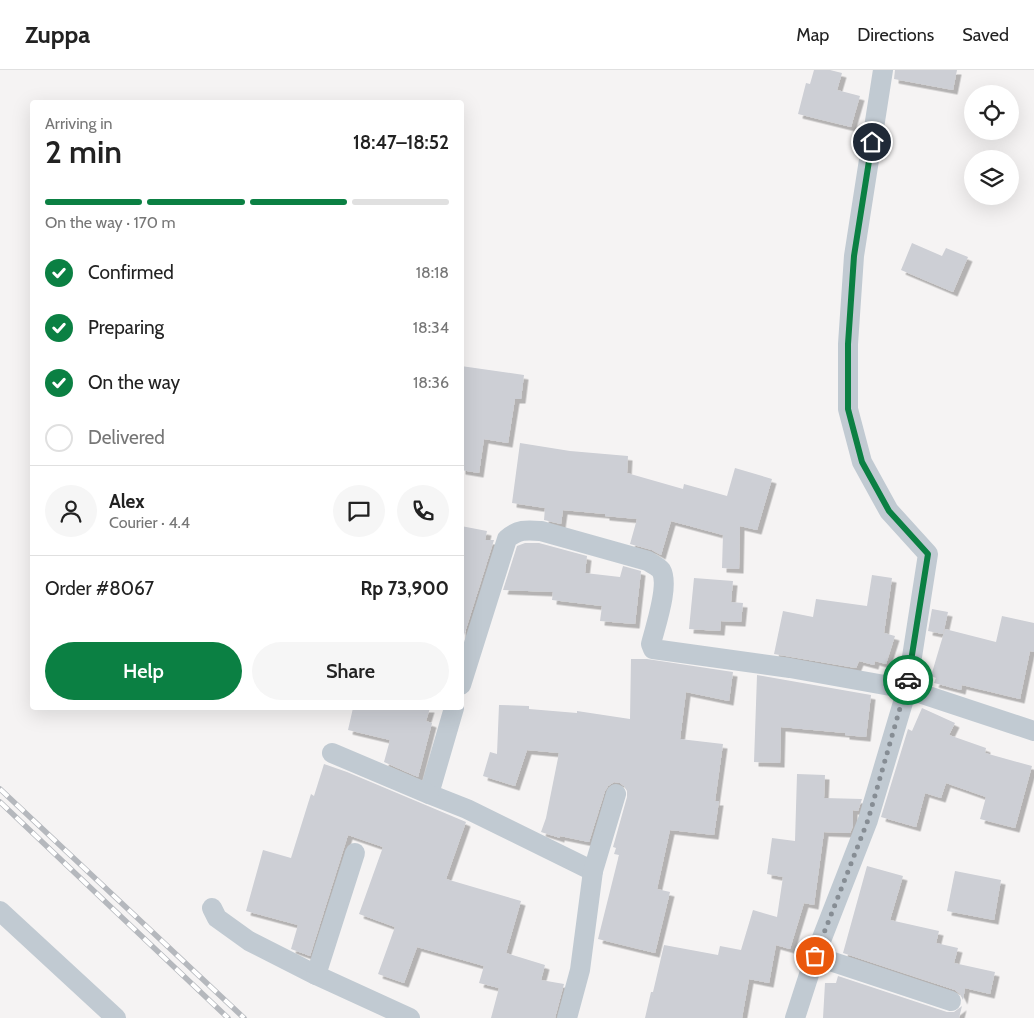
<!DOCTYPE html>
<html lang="en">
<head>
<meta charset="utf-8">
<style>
  :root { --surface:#fff; --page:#f6f6f6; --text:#222; --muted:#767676; --line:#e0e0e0; --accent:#0b8043 }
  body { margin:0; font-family:Cabin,sans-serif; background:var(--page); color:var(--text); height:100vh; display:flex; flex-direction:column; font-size:19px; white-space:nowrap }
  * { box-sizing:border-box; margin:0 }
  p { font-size:16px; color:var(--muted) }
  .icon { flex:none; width:28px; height:28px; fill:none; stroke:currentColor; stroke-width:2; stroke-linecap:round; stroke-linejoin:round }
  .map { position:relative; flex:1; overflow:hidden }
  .side { position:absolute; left:30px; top:30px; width:434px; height:610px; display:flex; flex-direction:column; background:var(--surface); border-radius:5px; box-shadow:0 5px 20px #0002 }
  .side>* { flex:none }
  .controls { position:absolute; left:964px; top:15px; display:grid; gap:10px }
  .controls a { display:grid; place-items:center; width:55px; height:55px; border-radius:50%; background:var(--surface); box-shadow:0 5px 20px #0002; font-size:25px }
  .pin { position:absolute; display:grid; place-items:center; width:42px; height:42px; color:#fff; margin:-21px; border:2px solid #fff; border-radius:50%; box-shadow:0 1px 5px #0007 }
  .courier { position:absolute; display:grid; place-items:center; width:50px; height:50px; margin:-25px; border:4px solid #0b8043; border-radius:50%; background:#fff; color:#222; box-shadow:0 1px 6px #0007 }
  .summary em { font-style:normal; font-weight:600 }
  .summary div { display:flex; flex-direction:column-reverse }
  .summary { display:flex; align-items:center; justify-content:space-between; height:85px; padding:0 15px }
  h1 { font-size:32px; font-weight:600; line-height:38px }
  .bar { display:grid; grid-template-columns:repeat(4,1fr); gap:8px 5px; align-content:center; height:60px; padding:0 15px }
  .bar i { height:6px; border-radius:4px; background:var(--line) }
  .bar .active { background:var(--accent) }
  .bar p { grid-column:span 4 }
  .line { display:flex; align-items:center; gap:12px; padding:0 15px; border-top:1px solid var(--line) }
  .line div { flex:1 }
  .round { display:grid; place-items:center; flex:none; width:52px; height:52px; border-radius:26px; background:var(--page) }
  ol { padding:0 15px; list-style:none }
  li { display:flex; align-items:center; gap:15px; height:55px }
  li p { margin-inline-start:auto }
  li .icon { padding:5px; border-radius:50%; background:var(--accent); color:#fff; stroke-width:4 }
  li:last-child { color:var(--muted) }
  li i { width:28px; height:28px; border:2px solid var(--line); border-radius:50% }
  .cta { display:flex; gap:10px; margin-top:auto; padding:10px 15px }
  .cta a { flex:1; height:58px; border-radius:30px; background:var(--accent); color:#fff; font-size:20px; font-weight:600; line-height:58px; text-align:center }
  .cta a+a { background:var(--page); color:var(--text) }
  header { display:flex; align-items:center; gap:30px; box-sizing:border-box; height:70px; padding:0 25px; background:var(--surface); border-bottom:1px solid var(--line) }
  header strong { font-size:24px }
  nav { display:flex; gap:28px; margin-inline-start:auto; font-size:18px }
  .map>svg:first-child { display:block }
  .building { fill:#cdcfd5; filter:url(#shadow) }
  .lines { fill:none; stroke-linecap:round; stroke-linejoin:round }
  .minor { stroke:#c1cad2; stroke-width:20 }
  .rail-casing { stroke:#b5b8bd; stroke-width:5.5 }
  .rail { stroke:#fff; stroke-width:4; stroke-dasharray:11; stroke-linecap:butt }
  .done { stroke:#868d94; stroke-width:5; stroke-dasharray:0 9 }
  .route { stroke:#0b8043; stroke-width:6 }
</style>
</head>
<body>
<header>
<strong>Zuppa</strong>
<nav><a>Map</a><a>Directions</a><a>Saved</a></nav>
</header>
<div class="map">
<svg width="1034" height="948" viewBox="0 0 1034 948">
  <defs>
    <filter id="shadow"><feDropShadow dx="4.5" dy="4.5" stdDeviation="0" flood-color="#0004"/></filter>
  </defs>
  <rect width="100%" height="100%" fill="#f5f3f3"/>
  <g class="building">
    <polygon points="814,0 830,0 842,3 837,20 860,26 851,57 798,44 806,13 810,14"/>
    <polygon points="895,0 957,0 953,20 894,9"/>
    <polygon points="912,173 942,186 946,178 968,187 953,222 901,200"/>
    <polygon points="461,296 524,305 521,329 515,329 508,373 484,369 479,403 461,400"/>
    <polygon points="520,373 570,381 628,386 627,403 683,419 684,414 727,426 735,398 772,409 757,460 740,456 739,499 722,498 723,465 671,451 661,485 652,480 630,474 637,449 605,446 605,444 563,440 561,454 544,450 545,438 512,433"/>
    <polygon points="461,456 487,461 485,470 494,470 461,575"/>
    <polygon points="525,473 539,473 587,486 585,503 620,507 623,496 641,501 635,554 600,551 602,536 552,530 553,522 503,520 517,476"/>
    <polygon points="872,505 892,508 884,563 895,566 886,594 875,591 874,595 859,591 856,598 774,584 783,541 813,547 816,529 867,536"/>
    <polygon points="694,508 733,511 731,532 743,533 741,552 721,551 720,561 689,559"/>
    <polygon points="932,539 948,542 943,564 928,561"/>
    <polygon points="1002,546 1034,553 1034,582 1030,581 1020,629 962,615 961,620 934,613 936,608 931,606 945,559 996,572"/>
    <polygon points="631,589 647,589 733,602 729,631 686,622 680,669 723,674 715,731 719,731 714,765 670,760 657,819 670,822 655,883 598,869 619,785 614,784 616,778 613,777 627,727 627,721 624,716 620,713 614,712 608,716 605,721 589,772 560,766 560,768 541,762 546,748 559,683 527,680 515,716 483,706 490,682 497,684 499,635 529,636 529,639 577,643 577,641 630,649"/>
    <polygon points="757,605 871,625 866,667 845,665 845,663 781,657 780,693 754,692"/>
    <polygon points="353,638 430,638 426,651 432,653 418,707 384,692 390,670 348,660"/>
    <polygon points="922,638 955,653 949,665 986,678 985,683 1032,696 1015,758 980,749 986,727 946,713 941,728 925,723 916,757 881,747 908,659 912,661"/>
    <polygon points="324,694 347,702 466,752 446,809 521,831 506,883 545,895 541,910 564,914 555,948 491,948 499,918 479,913 484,896 417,877 404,913 378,904 395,857 359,844 383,777 348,765 310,886 291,879 298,855 246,841 263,780 291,788 311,724 314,726"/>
    <polygon points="797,704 825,705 824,728 862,729 858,741 853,740 853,756 850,763 824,762 814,835 804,833 790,879 776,875 769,913 749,909 742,948 645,948 651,922 653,922 664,875 718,885 720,876 741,880 753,840 777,847 783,807 767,804 772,768 795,771"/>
    <polygon points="867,796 903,806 890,850 939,861 936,873 958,878 954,893 995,902 990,924 965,918 963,930 960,924 955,920 843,883"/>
    <polygon points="955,801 1001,810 994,850 947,841"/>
    <polygon points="838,906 947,942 954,942 962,936 959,948 823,948 825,913 836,913"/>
  </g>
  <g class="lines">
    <g class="minor">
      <path d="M461 615 507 469C518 459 527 460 541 461L648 491C652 494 658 497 661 500 670 515 655 557 651 574L653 579 790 598 907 619 1034 661"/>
      <polyline points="454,638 429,724 467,739 593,801"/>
      <polyline points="332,683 429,724"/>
      <polyline points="212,838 217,848 249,871 316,905 410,948"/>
      <polyline points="0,841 116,948"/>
      <polyline points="815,886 951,931"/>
      <polyline points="316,905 355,783"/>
      <polyline points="567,948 580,900 593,801 616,724"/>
      <polyline points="795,948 815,886 868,750 907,619 928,484 889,441 862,392 848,339 848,274 854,186 883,0"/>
    </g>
    <defs>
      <g id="rail">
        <polyline points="0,719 244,948"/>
        <polyline points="0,732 228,948"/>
      </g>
    </defs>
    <use href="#rail" class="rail-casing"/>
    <use href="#rail" class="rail"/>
  </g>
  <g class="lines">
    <polyline class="done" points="815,886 868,750 908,610"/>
    <polyline class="route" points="872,72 854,186 848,274 848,339 862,392 889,441 928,484 908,610"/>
  </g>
</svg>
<div class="controls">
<a><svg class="icon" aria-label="locate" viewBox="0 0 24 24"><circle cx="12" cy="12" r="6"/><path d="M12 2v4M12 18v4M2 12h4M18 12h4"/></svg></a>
<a><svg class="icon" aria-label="layers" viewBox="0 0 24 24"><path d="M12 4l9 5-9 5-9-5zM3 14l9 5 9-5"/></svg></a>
</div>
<div class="pin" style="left:815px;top:886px;background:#ea580c"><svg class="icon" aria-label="bag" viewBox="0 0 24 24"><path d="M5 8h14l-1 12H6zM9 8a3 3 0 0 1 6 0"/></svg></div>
<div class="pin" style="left:872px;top:72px;background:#1f2937"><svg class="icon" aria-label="home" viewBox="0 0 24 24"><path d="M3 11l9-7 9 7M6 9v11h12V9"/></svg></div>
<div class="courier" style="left:908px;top:610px"><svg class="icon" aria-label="car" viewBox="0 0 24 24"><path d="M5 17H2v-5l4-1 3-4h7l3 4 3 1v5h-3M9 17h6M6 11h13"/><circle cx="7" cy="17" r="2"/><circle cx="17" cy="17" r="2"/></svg></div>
<section class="side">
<div class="summary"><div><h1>2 min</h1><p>Arriving in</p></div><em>18:47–18:52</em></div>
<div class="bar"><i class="active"></i><i class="active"></i><i class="active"></i><i></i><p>On the way · 170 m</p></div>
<ol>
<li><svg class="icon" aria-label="check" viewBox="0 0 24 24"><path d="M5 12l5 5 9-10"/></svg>Confirmed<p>18:18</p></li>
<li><svg class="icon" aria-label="check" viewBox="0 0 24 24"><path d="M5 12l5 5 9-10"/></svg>Preparing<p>18:34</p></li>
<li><svg class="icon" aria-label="check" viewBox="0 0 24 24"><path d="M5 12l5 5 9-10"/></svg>On the way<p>18:36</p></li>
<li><i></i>Delivered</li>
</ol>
<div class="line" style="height:90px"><a class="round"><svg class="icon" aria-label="person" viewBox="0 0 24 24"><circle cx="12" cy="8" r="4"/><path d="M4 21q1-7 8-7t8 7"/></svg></a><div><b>Alex</b><p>Courier · 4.4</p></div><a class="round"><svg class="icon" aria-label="chat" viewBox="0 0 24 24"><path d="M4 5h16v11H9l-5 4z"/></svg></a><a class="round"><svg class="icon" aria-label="phone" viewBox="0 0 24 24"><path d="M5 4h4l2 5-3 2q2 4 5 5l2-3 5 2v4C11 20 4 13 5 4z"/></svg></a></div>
<div class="line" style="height:65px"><div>Order #8067</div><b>Rp 73,900</b></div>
<div class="cta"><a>Help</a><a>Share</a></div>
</section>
</div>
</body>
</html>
